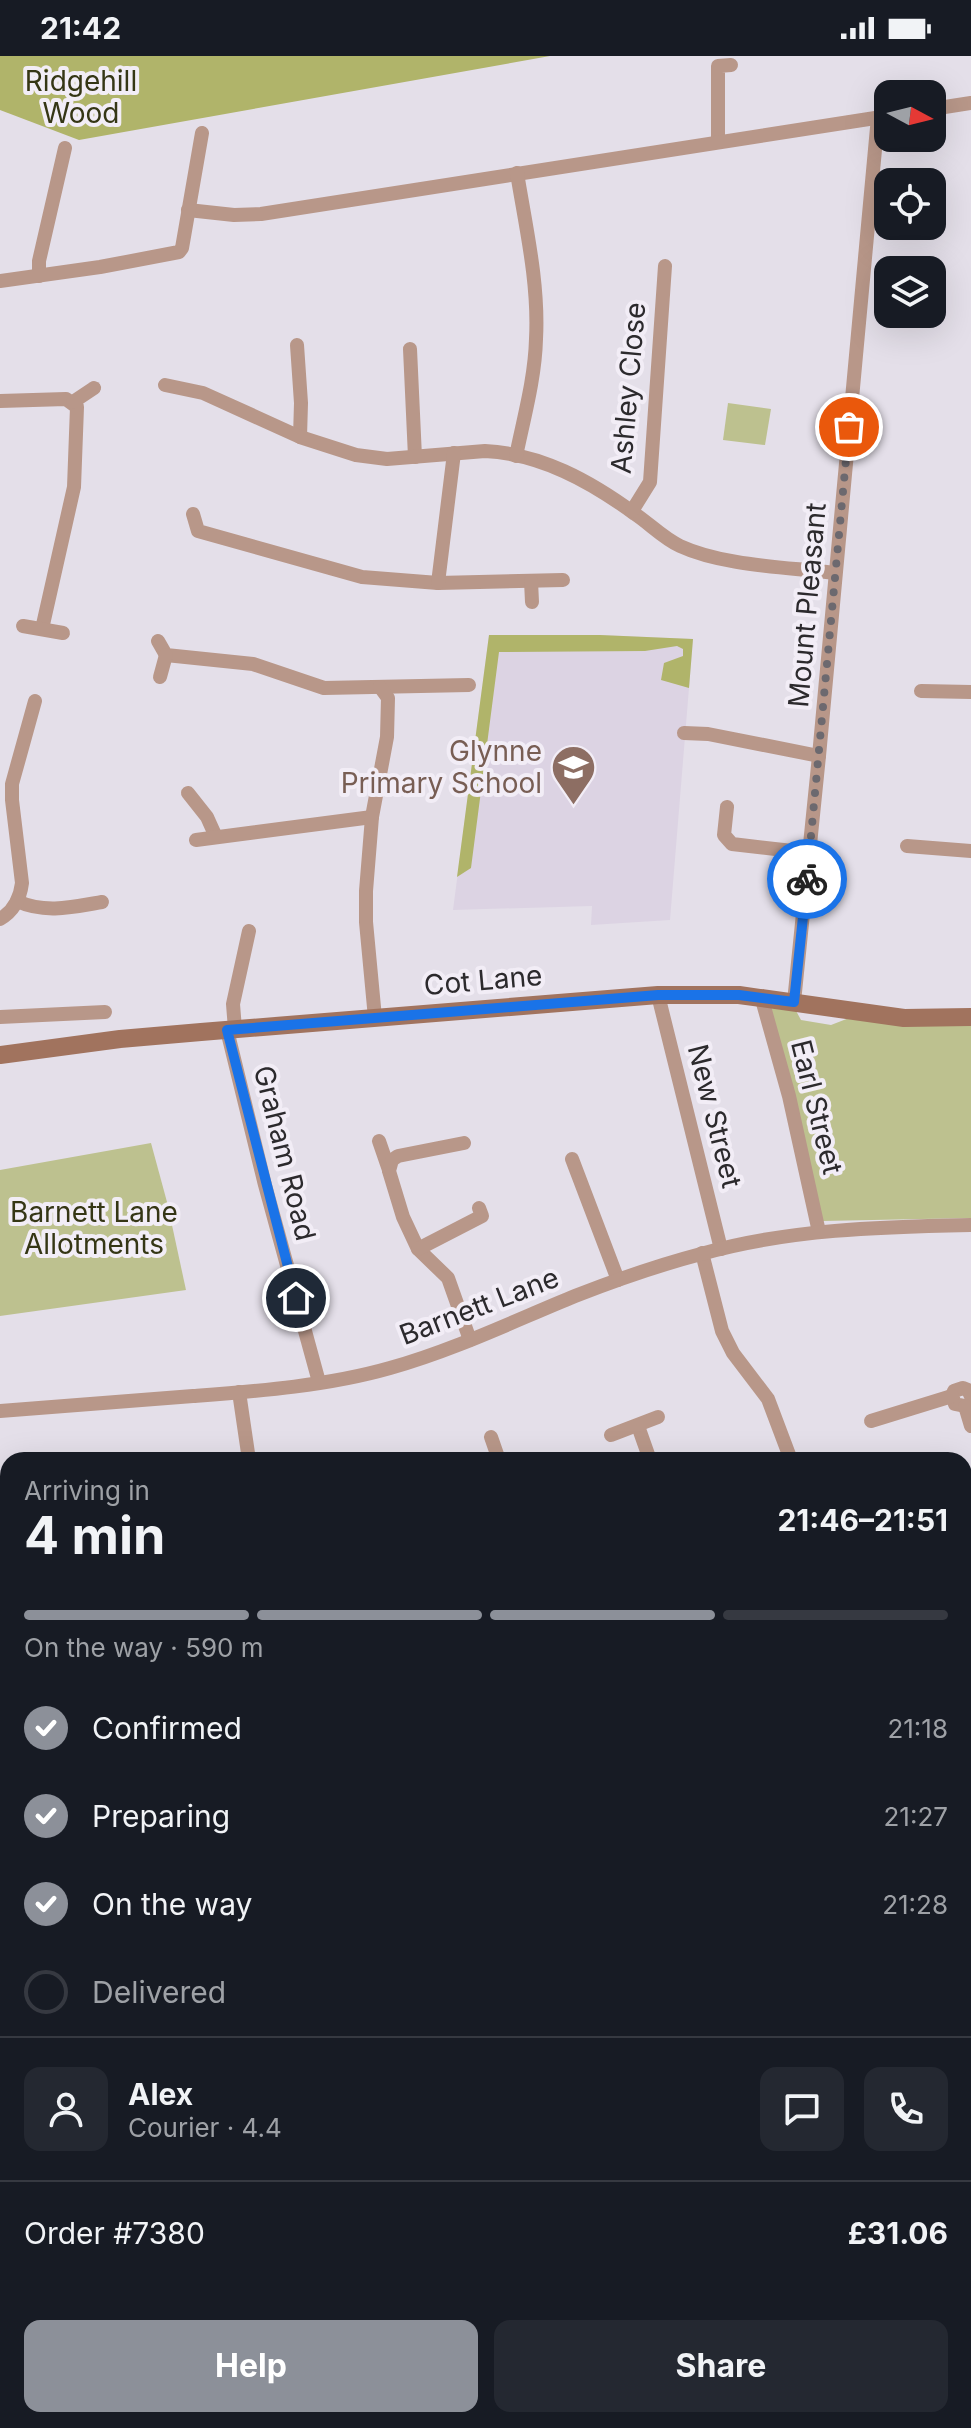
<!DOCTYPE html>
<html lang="en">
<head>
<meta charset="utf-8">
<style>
  :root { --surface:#171b24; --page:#242831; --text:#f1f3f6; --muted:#9ea1a6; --line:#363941; --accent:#8c9099 }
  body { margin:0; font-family:Inter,sans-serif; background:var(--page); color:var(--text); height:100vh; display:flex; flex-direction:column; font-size:30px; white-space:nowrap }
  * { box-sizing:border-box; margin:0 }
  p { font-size:26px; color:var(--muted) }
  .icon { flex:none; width:44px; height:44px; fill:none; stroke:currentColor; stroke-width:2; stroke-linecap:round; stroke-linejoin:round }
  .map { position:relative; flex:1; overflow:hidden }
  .drawer { position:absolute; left:0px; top:1396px; width:972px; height:976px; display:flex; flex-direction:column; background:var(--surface); border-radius:24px 24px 0 0; box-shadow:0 8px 32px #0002 }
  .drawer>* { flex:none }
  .needle { width:52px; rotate:97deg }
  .controls { position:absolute; left:874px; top:24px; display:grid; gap:16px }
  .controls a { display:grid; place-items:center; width:72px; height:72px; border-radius:16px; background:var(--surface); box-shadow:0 8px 32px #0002; font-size:40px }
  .pin { position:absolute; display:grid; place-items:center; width:68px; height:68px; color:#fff; margin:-34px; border:4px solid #fff; border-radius:50%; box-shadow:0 2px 8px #0007 }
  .courier { position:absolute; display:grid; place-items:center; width:80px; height:80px; margin:-40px; border:6px solid #1a73e8; border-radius:50%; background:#fff; color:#222; box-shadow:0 2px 10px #0007 }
  .overview em { font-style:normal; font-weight:700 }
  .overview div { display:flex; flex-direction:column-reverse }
  .overview { display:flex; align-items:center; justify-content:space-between; height:136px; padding:0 24px }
  h1 { font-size:52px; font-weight:700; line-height:60px }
  .bar { display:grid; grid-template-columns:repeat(4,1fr); gap:12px 8px; align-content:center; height:96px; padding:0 24px }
  .bar i { height:10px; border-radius:6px; background:var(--line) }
  .bar .on { background:var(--accent) }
  .bar p { grid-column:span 4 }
  .line { display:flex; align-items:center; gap:20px; padding:0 24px; border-top:2px solid var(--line) }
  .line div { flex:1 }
  .round { display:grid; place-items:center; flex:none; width:84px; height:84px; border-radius:16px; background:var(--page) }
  ol { padding:0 24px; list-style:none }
  li { display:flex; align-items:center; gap:24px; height:88px }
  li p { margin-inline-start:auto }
  li .icon { padding:8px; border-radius:50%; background:var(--accent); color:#fff; stroke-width:4 }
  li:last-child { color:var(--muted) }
  li i { width:44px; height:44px; border:4px solid var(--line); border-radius:50% }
  .primary-button { display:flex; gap:16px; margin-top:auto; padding:16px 24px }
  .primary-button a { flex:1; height:92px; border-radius:16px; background:var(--accent); color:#fff; font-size:32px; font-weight:700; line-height:92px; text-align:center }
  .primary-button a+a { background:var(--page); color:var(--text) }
  .status { display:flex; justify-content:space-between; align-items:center; height:56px; padding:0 40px; background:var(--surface); direction:ltr }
  .status svg { height:22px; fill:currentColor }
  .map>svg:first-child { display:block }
  .built { fill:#dcd3e3 }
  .green { fill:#bdc18f }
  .forest { fill:#b0b46a }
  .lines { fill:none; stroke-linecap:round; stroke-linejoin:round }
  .street { stroke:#b89789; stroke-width:14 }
  .secondary { stroke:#a1735e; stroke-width:18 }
  .highway { stroke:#804122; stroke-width:24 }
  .done { stroke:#6c696f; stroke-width:8; stroke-dasharray:0 14.4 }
  .route { stroke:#1a73e8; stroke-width:10 }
  .labels { text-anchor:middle; stroke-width:8; stroke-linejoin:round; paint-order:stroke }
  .park-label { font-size:28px; fill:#353615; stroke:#f2edf6 }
  .street-label { font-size:28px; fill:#2c2a2d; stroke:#f2edf6 }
  .education-label { font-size:28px; fill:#785e54; stroke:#f2edf6; text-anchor:end }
</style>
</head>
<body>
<div class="status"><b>21:42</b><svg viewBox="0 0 49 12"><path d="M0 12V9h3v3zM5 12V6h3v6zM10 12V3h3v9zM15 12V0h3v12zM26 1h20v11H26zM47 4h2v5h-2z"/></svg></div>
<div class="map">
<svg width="971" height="2372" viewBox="0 0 971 2372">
  <rect width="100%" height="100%" fill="#e4dfe9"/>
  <polygon class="built" points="489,579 600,579 693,583 670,864 591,869 592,850 453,854"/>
  <g class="green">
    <polygon points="728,347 771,353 765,389 723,384"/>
    <polygon points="770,950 795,953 801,964 831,969 849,962 905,969 971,970 971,1162 823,1165"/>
    <polygon points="151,1087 167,1146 186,1234 0,1260 0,1114"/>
  </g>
  <g class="forest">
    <polygon points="0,0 550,0 79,84 0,54"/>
    <polygon points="489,579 600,579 693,583 689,632 661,624 664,607 683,600 683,593 677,590 645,595 499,596 471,812 457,821"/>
  </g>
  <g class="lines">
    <g class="street">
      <polyline points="932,53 971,47"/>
      <polyline points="718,85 718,10 731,9"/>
      <polyline points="188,154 234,159 261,158 888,60"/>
      <polyline points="39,220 39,205 65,92"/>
      <polyline points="0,225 100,211 179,196 182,192 202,77"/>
      <polyline points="297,289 301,347 300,381"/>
      <polyline points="410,293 415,401"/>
      <path d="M165 329 203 337 300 381 356 399 387 403 485 395C541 398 590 425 635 458 650 468 663 482 680 490 723 510 787 511 835 517"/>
      <polyline points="0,345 66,343 77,351 74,431 42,573"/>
      <polyline points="73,346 94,332"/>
      <path d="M516 400C524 361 535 322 536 283 539 228 526 172 517 117"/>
      <polyline points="632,455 650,426 665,210"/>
      <polyline points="193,458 198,475 362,521 438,527 563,524"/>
      <polyline points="531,525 532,546"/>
      <polyline points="438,527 454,397"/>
      <polyline points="23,570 63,577"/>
      <polyline points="158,585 166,599 253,608 324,632 469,629"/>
      <polyline points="160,621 166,599"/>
      <polyline points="921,635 971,636"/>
      <polyline points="684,677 708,678 819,700"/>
      <polyline points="188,737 207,761 216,781"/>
      <polyline points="727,751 724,779 732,788 810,797"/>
      <polyline points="196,784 372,761"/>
      <polyline points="907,790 971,795"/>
      <path d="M17 845C45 858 73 851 102 846"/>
      <path d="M0 863C14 855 20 843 22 827L12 744V728L35 645"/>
      <polyline points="658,939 721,1193"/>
      <polyline points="761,940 789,1040 819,1176"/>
      <polyline points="794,946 819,700 878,61"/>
      <polyline points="0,961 105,956"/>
      <polyline points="375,962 366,866 366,835 372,761 387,681 388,642 380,631"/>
      <polyline points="235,973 233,948 249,875"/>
      <polyline points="227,974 265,1129 319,1326"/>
      <polyline points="379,1085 389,1114"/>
      <polyline points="464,1087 398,1100 392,1104 389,1115 403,1161 418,1193 448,1222 470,1284"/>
      <polyline points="572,1103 618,1224"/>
      <polyline points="418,1193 482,1160 479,1152"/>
      <polyline points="702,1197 722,1275 733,1297 768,1343 791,1404"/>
      <polyline points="239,1336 249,1404"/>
      <polyline points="965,1350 955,1348 952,1340 954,1335 963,1332 968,1334 971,1340"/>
      <polyline points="965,1350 971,1370"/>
      <path d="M0 1355C64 1350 128 1345 193 1340 258 1335 327 1330 390 1312 454 1294 514 1265 575 1240 616 1224 659 1209 701 1198 789 1173 881 1171 971 1169"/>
      <polyline points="871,1365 952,1340"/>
      <polyline points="638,1370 650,1404"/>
      <polyline points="611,1379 658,1361"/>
      <polyline points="491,1381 499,1404"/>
      <polyline points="0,1484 8,1483"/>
      <polyline points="0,1608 8,1608"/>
      <polyline points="964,1815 971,1808"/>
      <polyline points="0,1941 8,1940"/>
      <polyline points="970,1990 971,2013"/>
      <polyline points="0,2036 6,2034"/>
      <polyline points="0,2155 8,2152"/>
      <polyline points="0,2220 8,2239"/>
      <polyline points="964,2238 971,2180"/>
      <polyline points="254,2370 255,2372"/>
      <polyline points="946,2372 947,2364"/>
    </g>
    <g class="secondary">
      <polyline points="0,999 120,983 201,976 658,939 739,939 904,962 971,961"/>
      <polyline points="0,1885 8,1905"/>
      <polyline points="21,2372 33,2364"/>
      <polyline points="537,2372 543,2364"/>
    </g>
    <g class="highway">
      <polyline points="964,1595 971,1592"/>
      <polyline points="0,1829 8,1828"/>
    </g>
  </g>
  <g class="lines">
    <polyline class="done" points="807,823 849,371"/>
    <polyline class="route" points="296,1242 227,974 658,939 739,939 794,946 807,823"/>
  </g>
  <defs>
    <symbol id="school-pin" viewBox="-11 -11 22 30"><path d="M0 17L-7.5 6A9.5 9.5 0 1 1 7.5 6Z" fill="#8d6e63" stroke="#f2edf6"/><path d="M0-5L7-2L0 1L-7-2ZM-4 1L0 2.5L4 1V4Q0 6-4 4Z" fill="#fff"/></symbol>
  </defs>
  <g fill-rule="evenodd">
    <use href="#school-pin" x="548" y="686" width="51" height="69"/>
  </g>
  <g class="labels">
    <g class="park-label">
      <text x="81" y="35">Ridgehill<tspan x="81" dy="32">Wood</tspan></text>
      <text x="94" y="1166">Barnett Lane<tspan x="94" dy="32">Allotments</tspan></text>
    </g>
    <g class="street-label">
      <text transform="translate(628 332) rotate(-85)" y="10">Ashley Close</text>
      <text transform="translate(807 549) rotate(-85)" y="10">Mount Pleasant</text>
      <text transform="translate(483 924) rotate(-5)" y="10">Cot Lane</text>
      <text transform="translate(817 1051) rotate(76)" y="10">Earl Street</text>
      <text transform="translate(715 1060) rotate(76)" y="10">New Street</text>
      <text transform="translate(285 1097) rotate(76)" y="10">Graham Road</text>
      <text transform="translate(479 1250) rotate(-21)" y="10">Barnett Lane</text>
    </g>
    <g class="education-label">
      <text x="542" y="705">Glynne<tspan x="542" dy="32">Primary School</tspan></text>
    </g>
  </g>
</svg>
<div class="controls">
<a><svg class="needle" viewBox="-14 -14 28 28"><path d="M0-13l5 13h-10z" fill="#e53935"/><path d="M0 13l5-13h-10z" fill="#9ea1a6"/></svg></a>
<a><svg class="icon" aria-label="locate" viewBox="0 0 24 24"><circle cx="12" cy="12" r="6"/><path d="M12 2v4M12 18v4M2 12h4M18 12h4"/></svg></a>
<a><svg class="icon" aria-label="layers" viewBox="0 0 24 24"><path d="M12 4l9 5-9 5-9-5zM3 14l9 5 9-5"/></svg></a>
</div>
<div class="pin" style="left:849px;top:371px;background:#ea580c"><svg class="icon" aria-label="bag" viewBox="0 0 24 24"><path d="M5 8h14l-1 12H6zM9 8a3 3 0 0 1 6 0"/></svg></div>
<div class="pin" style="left:296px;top:1242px;background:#1f2937"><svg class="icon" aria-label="home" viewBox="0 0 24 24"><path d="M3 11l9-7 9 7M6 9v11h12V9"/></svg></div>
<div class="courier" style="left:807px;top:823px"><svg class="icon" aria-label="bike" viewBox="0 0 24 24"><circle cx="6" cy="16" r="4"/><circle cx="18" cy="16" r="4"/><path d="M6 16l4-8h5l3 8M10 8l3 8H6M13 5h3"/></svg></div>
<section class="drawer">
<div class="overview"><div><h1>4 min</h1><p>Arriving in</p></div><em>21:46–21:51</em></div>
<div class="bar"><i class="on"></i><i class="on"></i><i class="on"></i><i></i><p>On the way · 590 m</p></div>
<ol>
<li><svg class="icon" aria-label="check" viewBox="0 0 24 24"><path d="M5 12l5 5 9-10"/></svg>Confirmed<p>21:18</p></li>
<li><svg class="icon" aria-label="check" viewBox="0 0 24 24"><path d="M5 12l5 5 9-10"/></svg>Preparing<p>21:27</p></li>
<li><svg class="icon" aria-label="check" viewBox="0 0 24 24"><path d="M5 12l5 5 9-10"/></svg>On the way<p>21:28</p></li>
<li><i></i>Delivered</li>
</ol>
<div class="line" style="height:144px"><a class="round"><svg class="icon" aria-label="person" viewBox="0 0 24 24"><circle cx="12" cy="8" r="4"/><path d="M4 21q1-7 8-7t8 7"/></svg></a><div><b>Alex</b><p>Courier · 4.4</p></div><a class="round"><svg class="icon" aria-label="chat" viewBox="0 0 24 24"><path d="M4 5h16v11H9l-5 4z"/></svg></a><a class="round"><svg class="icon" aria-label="phone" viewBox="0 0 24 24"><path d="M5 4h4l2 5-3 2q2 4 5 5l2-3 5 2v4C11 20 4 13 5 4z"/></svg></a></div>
<div class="line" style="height:104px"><div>Order #7380</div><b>£31.06</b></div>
<div class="primary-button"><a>Help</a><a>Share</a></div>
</section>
</div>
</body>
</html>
